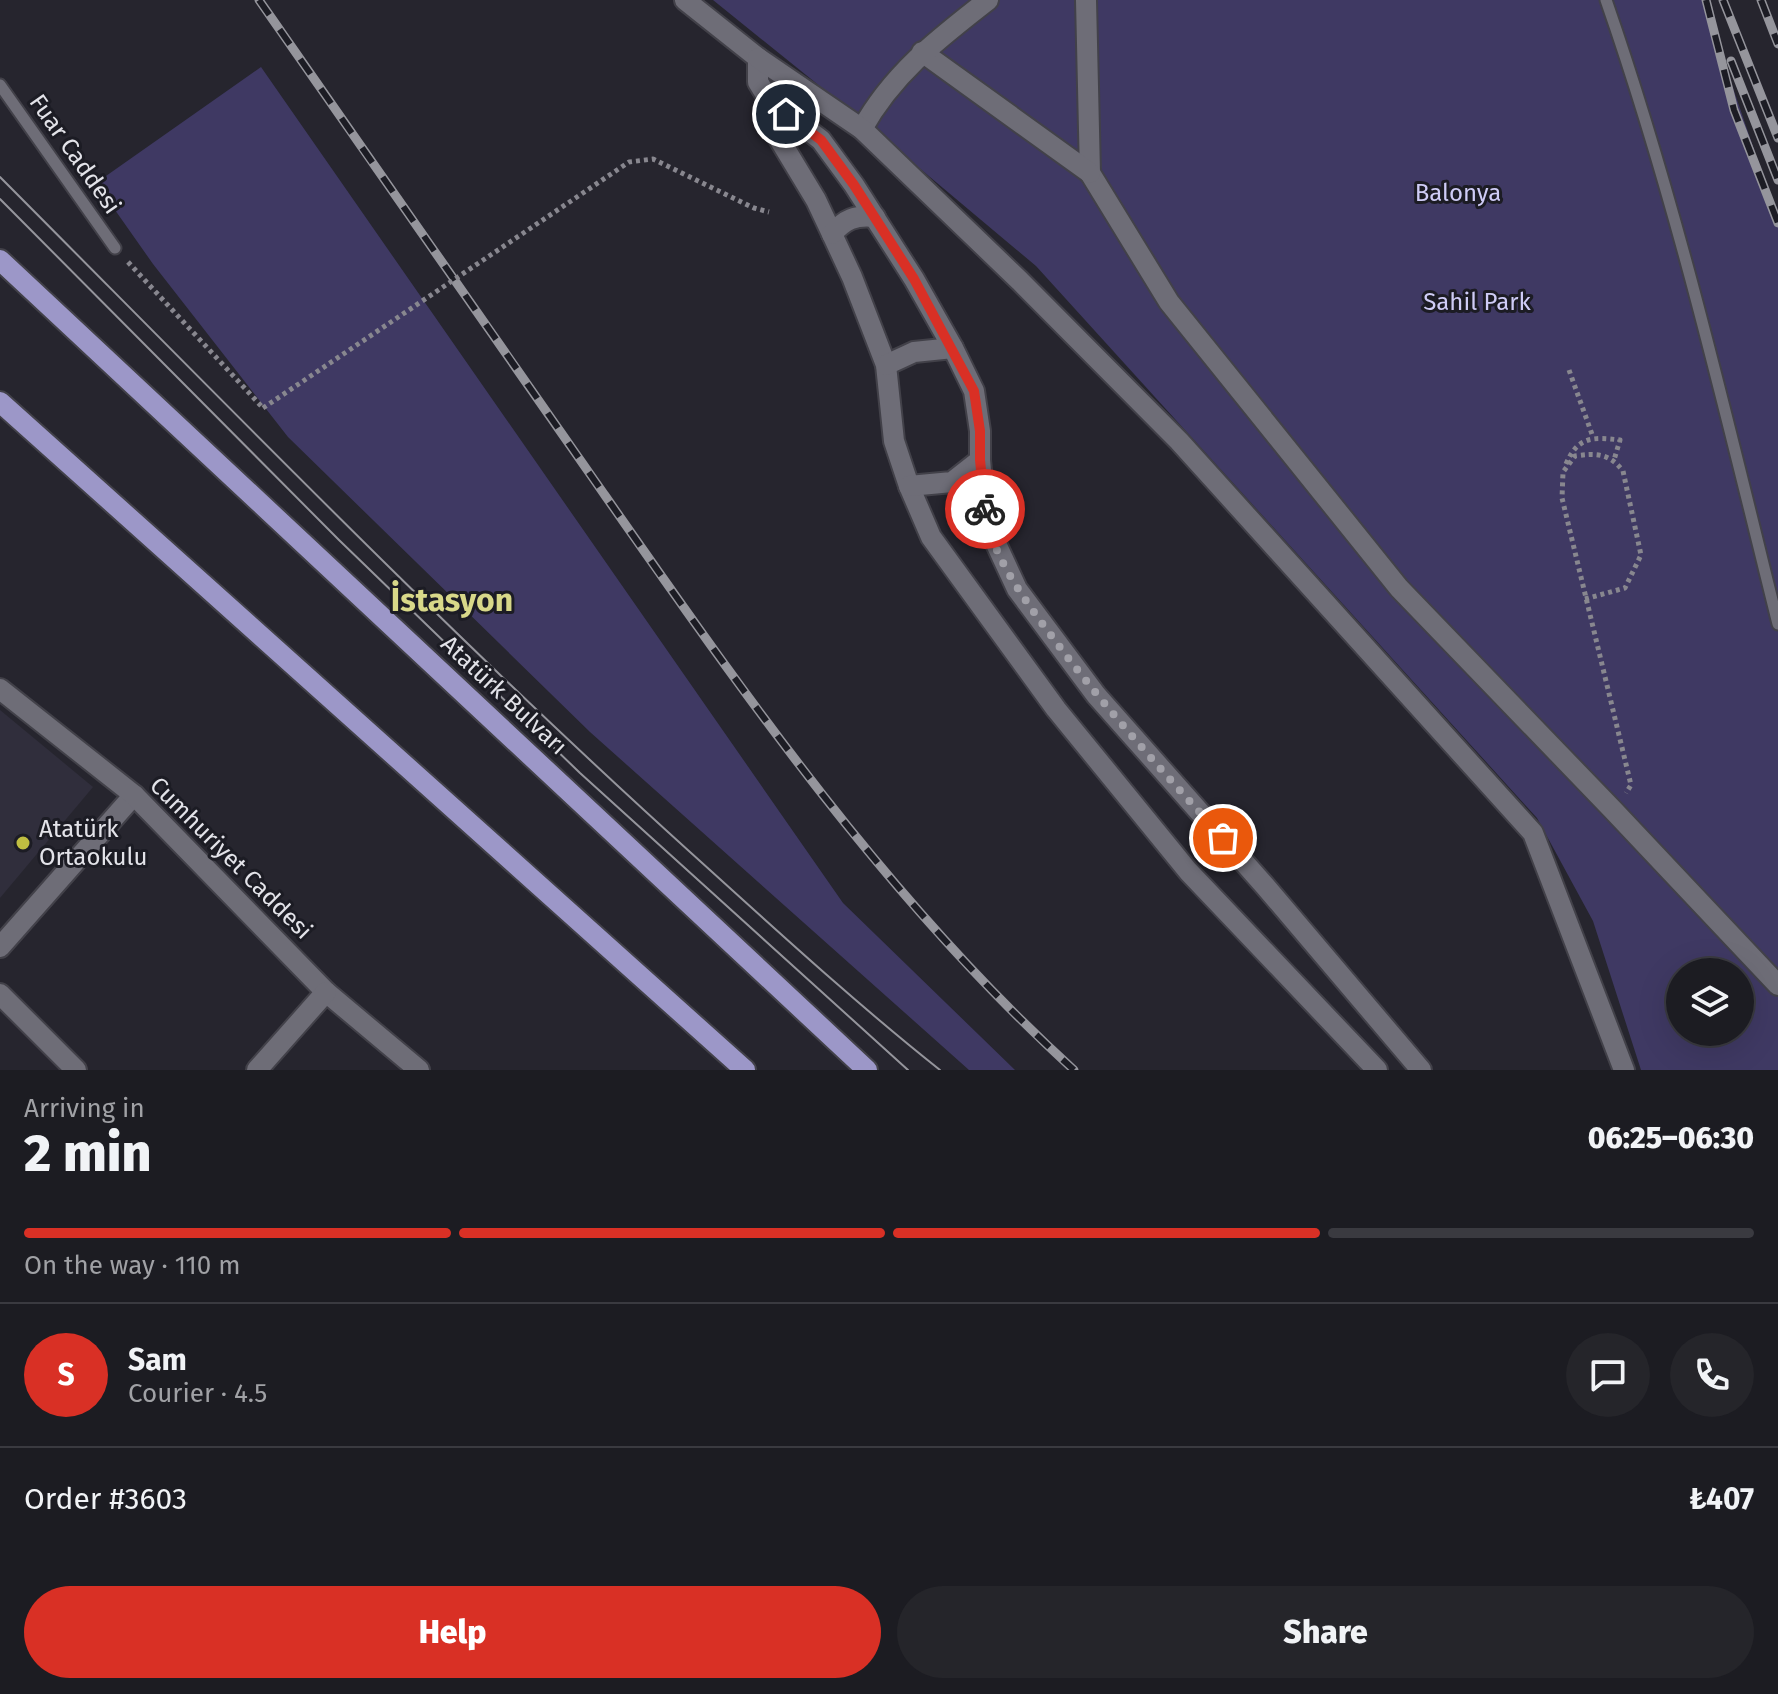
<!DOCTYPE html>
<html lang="en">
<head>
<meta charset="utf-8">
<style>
  :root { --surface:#1c1c22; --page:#25252a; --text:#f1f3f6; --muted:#a0a1a5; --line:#3a3a40; --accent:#d93025 }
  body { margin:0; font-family:"Fira Sans",sans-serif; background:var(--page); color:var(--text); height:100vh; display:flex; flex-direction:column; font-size:30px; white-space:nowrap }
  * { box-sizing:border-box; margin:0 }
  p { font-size:26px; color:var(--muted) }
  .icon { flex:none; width:44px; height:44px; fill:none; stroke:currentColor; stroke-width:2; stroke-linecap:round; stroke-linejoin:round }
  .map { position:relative; height:1070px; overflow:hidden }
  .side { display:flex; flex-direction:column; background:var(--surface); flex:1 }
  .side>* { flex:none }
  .buttons { position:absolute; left:1666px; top:958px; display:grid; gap:16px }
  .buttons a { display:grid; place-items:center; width:88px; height:88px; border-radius:50%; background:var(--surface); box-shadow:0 8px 32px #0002,0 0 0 2px var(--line); font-size:40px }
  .pin { position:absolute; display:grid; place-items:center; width:68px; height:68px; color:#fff; margin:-34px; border:4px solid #fff; border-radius:50%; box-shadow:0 2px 8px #0007 }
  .courier { position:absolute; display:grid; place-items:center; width:80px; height:80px; margin:-40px; border:6px solid #d93025; border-radius:50%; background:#fff; color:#222; box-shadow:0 2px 10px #0007 }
  .overview em { font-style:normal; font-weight:800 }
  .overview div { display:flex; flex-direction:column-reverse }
  .overview { display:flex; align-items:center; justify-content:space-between; height:136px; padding:0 24px }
  h1 { font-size:52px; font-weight:800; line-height:60px }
  .bar { display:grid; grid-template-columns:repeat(4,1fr); gap:12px 8px; align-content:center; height:96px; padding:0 24px }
  .bar i { height:10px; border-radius:6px; background:var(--line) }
  .bar .on { background:var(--accent) }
  .bar p { grid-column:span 4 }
  .line { display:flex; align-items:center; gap:20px; padding:0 24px; border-top:2px solid var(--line) }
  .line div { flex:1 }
  .round { display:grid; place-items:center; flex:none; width:84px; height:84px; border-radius:42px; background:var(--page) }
  .cta { display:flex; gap:16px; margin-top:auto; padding:16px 24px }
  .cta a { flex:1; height:92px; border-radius:48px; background:var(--accent); color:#fff; font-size:32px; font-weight:800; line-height:92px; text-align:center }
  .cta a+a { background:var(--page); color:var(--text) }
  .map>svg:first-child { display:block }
  .built { fill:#302e3c }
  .green { fill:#3f3963; fill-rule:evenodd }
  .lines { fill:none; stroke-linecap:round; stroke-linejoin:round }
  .service-casing { stroke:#424149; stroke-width:15 }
  .minor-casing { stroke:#424149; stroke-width:24 }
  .tertiary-casing { stroke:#424149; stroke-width:24 }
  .secondary-casing { stroke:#424149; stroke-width:24 }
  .primary-casing { stroke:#424149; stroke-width:24 }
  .path { stroke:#88878f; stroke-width:5; stroke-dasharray:4 4; stroke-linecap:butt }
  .service { stroke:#6e6d77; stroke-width:11 }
  .minor { stroke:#6e6d77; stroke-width:20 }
  .tertiary { stroke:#6e6d77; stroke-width:20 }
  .secondary { stroke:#6e6d77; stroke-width:20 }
  .primary { stroke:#9c97c8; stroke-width:20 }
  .tram { stroke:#95959c; stroke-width:2 }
  .rail-casing { stroke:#95959c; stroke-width:9 }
  .rail { stroke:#1c1c24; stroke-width:6; stroke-dasharray:18; stroke-linecap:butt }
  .path-bridge { stroke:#88878f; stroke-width:5; stroke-dasharray:4 4; stroke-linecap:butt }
  .done { stroke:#a1a0a8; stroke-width:8; stroke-dasharray:0 14.4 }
  .route { stroke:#d93025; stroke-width:10 }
  .poi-dot { fill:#c0be41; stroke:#1c1c24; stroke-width:3 }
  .labels { text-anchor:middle; stroke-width:6; stroke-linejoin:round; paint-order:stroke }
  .street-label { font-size:24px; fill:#e3e3e9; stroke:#1c1c24 }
  .park-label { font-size:24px; fill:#cfccf6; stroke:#1c1c24 }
  .poi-label { font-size:24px; fill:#e3e3e9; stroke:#1c1c24; text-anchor:start }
  .district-label { font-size:32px; font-weight:bold; fill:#d8d889; stroke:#1c1c24 }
</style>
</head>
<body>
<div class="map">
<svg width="1778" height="1070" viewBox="0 0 1778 1070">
  <rect width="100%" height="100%" fill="#26252e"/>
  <polygon class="built" points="0,710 93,787 0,898"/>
  <g class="green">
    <path d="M713 0H1703L1778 220V1070H1641L1593 921 1537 818 1036 266 868 125ZM1680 972H1740V1032H1680Z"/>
    <polygon points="261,67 843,903 1015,1070 969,1070 590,732 288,437 153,264 96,183"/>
  </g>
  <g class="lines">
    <defs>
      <g id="service">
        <path d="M1606 0C1677 204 1726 415 1778 624"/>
        <polyline points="0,85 115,248"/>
      </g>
      <g id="minor">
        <polyline points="1086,0 1090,173 1169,302 1399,588 1613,810 1778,985"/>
        <polyline points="922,52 1090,173"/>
        <path d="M862 129C893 73 938 39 988 0"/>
        <polyline points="0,947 134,795"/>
        <polyline points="0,994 76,1070"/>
      </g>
      <g id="tertiary">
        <polyline points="685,0 758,58 758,82 769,100 778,137 816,200 832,234 852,277 886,365 894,441 909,486 931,537 1056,709 1188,871 1377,1070"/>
        <polyline points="758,58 862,129 1020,281 1179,441 1533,833 1624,1070"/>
        <polyline points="769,100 821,140 854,185 914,279 953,348 974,391 980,431 980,460 986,522 1017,589 1096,695 1265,886 1421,1070"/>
        <path d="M832 234C845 219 855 215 875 217"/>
        <polyline points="886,365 914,352 953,348"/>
        <polyline points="909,486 952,482 980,460"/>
      </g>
      <g id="secondary">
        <polyline points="0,689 134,795 326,992 419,1070"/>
        <polyline points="257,1070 326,992"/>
      </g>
      <g id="primary">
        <polyline points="0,260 867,1070"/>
        <polyline points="0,402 745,1070"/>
      </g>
    </defs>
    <use href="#service" class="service-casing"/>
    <use href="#minor" class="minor-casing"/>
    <use href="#tertiary" class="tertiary-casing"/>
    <use href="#secondary" class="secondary-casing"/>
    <use href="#primary" class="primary-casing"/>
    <g class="path">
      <polyline points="128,262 263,408"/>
      <polyline points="1569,370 1593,437"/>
      <path d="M1566 464C1578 436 1593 437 1620 440L1614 460"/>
      <path d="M1585 599 1625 588 1641 555 1623 471C1609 453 1596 453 1575 456L1563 472 1562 498 1631 785 1626 793"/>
    </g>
    <use href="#service" class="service"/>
    <use href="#minor" class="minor"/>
    <use href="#tertiary" class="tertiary"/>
    <use href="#secondary" class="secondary"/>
    <use href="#primary" class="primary"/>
    <g class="tram">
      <path d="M0 177C227 405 451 636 690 852 772 926 853 1001 940 1070"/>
      <polyline points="0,199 339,540 580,773 908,1070"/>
    </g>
    <defs>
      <g id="rail">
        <path d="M259 0C374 165 489 329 604 494 746 697 890 903 1074 1070"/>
        <polyline points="1706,0 1734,110 1778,223"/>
        <polyline points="1723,0 1778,138"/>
        <polyline points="1761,0 1778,44"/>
        <polyline points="1731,61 1778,180"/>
      </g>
    </defs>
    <use href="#rail" class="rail-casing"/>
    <use href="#rail" class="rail"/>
    <polyline class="path-bridge" points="263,408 629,162 653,159 754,208 769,212"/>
  </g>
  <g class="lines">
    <path class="done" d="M985 509C990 554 1026 602 1053 638 1105 708 1164 773 1223 838"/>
    <polyline class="route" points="786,114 821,140 854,185 914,279 974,391 980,431 980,460 985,509"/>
  </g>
  <circle class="poi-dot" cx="23" cy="843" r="8"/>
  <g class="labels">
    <g class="street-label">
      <text transform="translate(75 154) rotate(55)" y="8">Fuar Caddesi</text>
      <text transform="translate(504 695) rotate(43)" y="8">Atatürk Bulvarı</text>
      <text transform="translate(231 858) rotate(45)" y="8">Cumhuriyet Caddesi</text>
    </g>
    <g class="park-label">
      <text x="1458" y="201">Balonya</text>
      <text x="1477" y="310">Sahil Park</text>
    </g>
    <g class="poi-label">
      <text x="39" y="837">Atatürk<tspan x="39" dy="28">Ortaokulu</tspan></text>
    </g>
    <g class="district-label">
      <text x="452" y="611">İstasyon</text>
    </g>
  </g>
</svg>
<div class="buttons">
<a><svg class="icon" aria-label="layers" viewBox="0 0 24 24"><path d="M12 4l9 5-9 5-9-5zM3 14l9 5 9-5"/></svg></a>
</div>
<div class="pin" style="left:1223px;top:838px;background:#ea580c"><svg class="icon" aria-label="bag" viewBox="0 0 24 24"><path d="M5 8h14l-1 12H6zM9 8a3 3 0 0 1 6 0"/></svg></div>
<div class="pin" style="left:786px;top:114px;background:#1f2937"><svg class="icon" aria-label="home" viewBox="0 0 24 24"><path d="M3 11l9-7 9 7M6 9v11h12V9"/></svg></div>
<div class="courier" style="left:985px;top:509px"><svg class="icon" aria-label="bike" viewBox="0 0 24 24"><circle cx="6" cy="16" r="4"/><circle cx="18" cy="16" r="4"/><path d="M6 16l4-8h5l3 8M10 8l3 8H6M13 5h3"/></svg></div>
</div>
<section class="side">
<div class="overview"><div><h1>2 min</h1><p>Arriving in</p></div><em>06:25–06:30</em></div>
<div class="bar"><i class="on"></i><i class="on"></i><i class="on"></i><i></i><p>On the way · 110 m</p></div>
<div class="line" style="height:144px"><b class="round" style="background:var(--accent);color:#fff">S</b><div><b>Sam</b><p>Courier · 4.5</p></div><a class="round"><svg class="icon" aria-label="chat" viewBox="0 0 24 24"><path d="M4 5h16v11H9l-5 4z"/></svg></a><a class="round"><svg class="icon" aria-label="phone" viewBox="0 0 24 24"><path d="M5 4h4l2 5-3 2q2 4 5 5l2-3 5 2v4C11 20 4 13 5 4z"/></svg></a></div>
<div class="line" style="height:104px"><div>Order #3603</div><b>₺407</b></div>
<div class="cta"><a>Help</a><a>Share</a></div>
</section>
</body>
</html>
